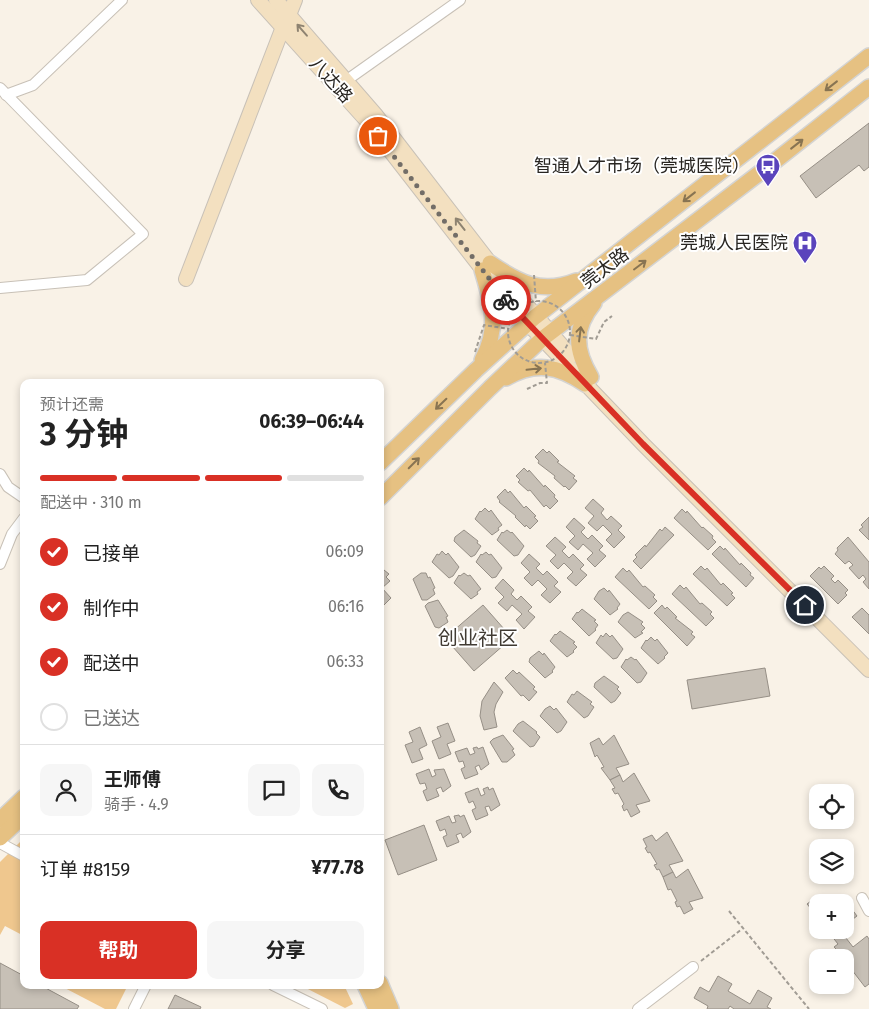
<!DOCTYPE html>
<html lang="zh">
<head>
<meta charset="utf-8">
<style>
  :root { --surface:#fff; --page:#f6f6f6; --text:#222; --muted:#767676; --line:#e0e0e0; --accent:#d93025 }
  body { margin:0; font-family:"Fira Sans","Noto Sans SC",sans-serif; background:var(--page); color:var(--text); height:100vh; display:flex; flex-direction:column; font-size:19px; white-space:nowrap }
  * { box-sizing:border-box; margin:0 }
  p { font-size:16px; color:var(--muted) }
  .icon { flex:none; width:28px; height:28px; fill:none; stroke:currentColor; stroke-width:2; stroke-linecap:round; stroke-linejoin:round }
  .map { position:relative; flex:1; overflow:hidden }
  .panel { position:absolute; left:20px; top:379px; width:364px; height:610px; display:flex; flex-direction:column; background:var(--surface); border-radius:10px; box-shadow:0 2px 8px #0003 }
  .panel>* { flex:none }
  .fabs { position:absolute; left:809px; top:784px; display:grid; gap:10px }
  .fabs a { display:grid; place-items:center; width:45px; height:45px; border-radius:10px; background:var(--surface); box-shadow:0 2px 8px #0003; font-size:25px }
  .pin { position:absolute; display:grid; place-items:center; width:42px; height:42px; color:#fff; margin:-21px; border:2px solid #fff; border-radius:50%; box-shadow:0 1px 5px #0007 }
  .courier { position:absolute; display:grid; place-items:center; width:50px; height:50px; margin:-25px; border:4px solid #d93025; border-radius:50%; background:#fff; color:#222; box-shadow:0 1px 6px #0007 }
  .headline em { font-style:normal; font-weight:700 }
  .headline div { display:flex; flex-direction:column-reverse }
  .headline { display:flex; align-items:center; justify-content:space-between; height:85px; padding:0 20px }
  h1 { font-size:32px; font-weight:700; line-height:38px }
  .bar { display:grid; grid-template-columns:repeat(4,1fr); gap:8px 5px; align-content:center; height:60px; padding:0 20px }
  .bar i { height:6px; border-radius:4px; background:var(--line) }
  .bar .selected { background:var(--accent) }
  .bar p { grid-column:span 4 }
  .line { display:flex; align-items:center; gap:12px; padding:0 20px; border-top:1px solid var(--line) }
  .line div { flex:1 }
  .round { display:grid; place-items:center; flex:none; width:52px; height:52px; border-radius:10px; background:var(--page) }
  ol { padding:0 20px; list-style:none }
  li { display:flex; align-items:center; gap:15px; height:55px }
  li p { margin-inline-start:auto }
  li .icon { padding:5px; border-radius:50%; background:var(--accent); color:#fff; stroke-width:4 }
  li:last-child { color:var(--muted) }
  li i { width:28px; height:28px; border:2px solid var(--line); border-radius:50% }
  .primary-button { display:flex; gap:10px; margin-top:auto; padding:10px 20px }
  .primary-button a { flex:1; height:58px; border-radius:10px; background:var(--accent); color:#fff; font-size:20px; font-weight:700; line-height:58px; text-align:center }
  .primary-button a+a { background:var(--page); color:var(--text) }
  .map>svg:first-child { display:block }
  .green { fill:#efc78e }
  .building { fill:#c7c0b6; stroke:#968f86 }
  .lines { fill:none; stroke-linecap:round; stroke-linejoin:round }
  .street-casing { stroke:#c8c1b7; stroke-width:12 }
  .secondary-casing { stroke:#c8c1b7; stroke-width:16 }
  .primary-casing { stroke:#d4d4d3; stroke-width:18 }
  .path { stroke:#a19c94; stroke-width:2; stroke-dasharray:4 2.5; stroke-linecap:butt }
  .street { stroke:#fff; stroke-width:10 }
  .secondary { stroke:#f3e0c0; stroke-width:14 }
  .primary { stroke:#e6c182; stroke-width:15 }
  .path-bridge { stroke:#a19c94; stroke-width:2; stroke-dasharray:4 2.5; stroke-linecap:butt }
  .oneway { stroke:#8e8371 }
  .oneway2 { stroke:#887452 }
  .done { stroke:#726d67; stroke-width:5; stroke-dasharray:0 9 }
  .route { stroke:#d93025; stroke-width:6 }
  .labels { text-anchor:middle; stroke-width:4; stroke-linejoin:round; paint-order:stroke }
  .street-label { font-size:18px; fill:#292622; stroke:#fff }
  .poi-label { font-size:18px; fill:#292622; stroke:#fff; text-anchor:end }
  .quarter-label { font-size:20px; fill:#413b33; stroke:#fff }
</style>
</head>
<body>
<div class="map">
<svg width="869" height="1009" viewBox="0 0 869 1009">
  <rect width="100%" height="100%" fill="#f9f2e7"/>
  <g class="green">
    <polygon points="24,838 24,936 5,926 0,935 0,862"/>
    <polygon points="59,985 128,985 116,1009 105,1009"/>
    <polygon points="300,985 344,985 353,1004 345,1008"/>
  </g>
  <g class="building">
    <polygon points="869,123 869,167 864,171 859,165 816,198 800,176"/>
    <polygon points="543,449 547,453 549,451 559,461 557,462 575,476 573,478 577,481 569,490 565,486 564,487 554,478 555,476 538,463 539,461 535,457"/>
    <polygon points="524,468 528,472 529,470 544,487 545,485 555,495 554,497 558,501 550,509 546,505 544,507 530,490 528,491 518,482 520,480 516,476"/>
    <polygon points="505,489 508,493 510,491 524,508 526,506 536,516 534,517 538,521 530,529 526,525 525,527 515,517 516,516 499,502 500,501 497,497"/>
    <polygon points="593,499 604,509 601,513 607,520 611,516 622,526 618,530 625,537 614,548 606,540 612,534 603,525 597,531 588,523 594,516 585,508"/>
    <polygon points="485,508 489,512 491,510 502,525 498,528 499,530 492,535 475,519 480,511 481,512"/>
    <polygon points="682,509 686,513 687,511 702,528 703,527 713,536 712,538 716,542 708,550 674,518"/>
    <polygon points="869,517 869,540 859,530 863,527 861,525"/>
    <polygon points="574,518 585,528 581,532 588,539 592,535 603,546 599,550 606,556 595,567 587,559 593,553 583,544 578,550 569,542 575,536 566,527"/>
    <polygon points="665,527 674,535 641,569 633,561 637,557 635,555 645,545 646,547 660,529 662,531"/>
    <polygon points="464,530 478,541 477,543 481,546 475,555 471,557 454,541 455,537"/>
    <polygon points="507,530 511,533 512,532 524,546 518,555 514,556 497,540 502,532 503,533"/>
    <polygon points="555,537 566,547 562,551 569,558 573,554 584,565 580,569 587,575 576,586 567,578 573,572 564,563 558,569 550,561 556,555 546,546"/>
    <polygon points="848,537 869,562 869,589 863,582 866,579 863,575 859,579 849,568 853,565 849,561 845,564 835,554 838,550 837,548"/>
    <polygon points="720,546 724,550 725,548 740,565 741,563 751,573 750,575 754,578 746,587 712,554"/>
    <polygon points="442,551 446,555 448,553 459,567 453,576 449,578 432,562 437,554 439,555"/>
    <polygon points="486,552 489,555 491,554 502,568 496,577 492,578 476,562 481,554 482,555"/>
    <polygon points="529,554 540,564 536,568 543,575 547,571 558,582 554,586 561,592 550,603 541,595 547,589 538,580 532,586 524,578 530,572 521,563"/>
    <polygon points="701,566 705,570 707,568 721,585 723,583 733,593 731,594 735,598 727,606 693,574"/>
    <polygon points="824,566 834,576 831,579 835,583 838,580 848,590 845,593 847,595 838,604 810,576 819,567 821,569"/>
    <polygon points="623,568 627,572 629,570 643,587 645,586 655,595 653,597 657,601 649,609 615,577"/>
    <polygon points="384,570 389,574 386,577 390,581 382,588 391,598 383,606 380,604 380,571 382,572"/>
    <polygon points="421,573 426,573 428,578 430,577 435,588 433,589 435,594 427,600 422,600 413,579"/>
    <polygon points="464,573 468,576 470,575 481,589 477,592 478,594 471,599 454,583 459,575 460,576"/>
    <polygon points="503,579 514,590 511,594 517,600 521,596 532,607 528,611 535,617 524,629 516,620 522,614 512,605 507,611 498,603 504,597 495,588"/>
    <polygon points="680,585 684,589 686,587 700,604 702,603 712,612 710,614 714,618 706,626 672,594"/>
    <polygon points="604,588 608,592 609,590 620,604 617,608 618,609 610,615 594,599 599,591"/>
    <polygon points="438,600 448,616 446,617 448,622 439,628 435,627 425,606 428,603"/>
    <polygon points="483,605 512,638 474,671 445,638"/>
    <polygon points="662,605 665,609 667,607 677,617 675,618 693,632 691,634 695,637 687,646 654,613"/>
    <polygon points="862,608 869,615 869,634 852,617"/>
    <polygon points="582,609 596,620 594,621 598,625 595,629 596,630 589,636 572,619 577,612 578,613"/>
    <polygon points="628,612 643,622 641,624 645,628 641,632 643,633 635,638 618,622 623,615"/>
    <polygon points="560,631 575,642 573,643 577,647 573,651 574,652 567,657 550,641 555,634 556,635"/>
    <polygon points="606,633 610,637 612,635 623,649 617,658 613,659 596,643 601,635 603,637"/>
    <polygon points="651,637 655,641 657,639 668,653 664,657 665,658 658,664 641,648 646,640 647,641"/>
    <polygon points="539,651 543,655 544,653 555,667 552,671 553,672 545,678 529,662 530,658"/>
    <polygon points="631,657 635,660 636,659 647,673 641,682 637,683 621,667 626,659 627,660"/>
    <polygon points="765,668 770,696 692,709 687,680"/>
    <polygon points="513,670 517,674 519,672 535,687 533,689 537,692 529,701 523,695 521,696 505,678"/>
    <polygon points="604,676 619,687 617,689 621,693 615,701 611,703 594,687 595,683"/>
    <polygon points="494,682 503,692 496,704 494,712 497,727 484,730 480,716 482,701"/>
    <polygon points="577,691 592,702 590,704 594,707 588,716 584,718 567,702 572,694 574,695"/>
    <polygon points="550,706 554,710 556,708 567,722 561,731 557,733 540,716 545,709"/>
    <polygon points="523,721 537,732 536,733 540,737 534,746 530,747 513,731 518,724"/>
    <polygon points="448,723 455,741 447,744 451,754 439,759 432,741 441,737 437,727"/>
    <polygon points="420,727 427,745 419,749 423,759 412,763 405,745 413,742 409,732"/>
    <polygon points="503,735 514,749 512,750 515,755 507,762 502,762 490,742 493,739"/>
    <polygon points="614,735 629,764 616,768 620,775 610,780 601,768 604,767 597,755 595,757 590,743 599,738 603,745"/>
    <polygon points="477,747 478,749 483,747 489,764 481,770 479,765 475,767 478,774 465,779 461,769 465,767 463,761 459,762 455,752 467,748 470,755 475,753 473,748"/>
    <polygon points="429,769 432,777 436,775 434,770 444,769 451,786 443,792 441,787 436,789 439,796 427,801 423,791 427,789 425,783 420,784 416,774"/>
    <polygon points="634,773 650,801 636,805 640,812 631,817 627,809 624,811 622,806 624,804 618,793 615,794 612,789 615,788 610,780 620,775 623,782"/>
    <polygon points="488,787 489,790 493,788 500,805 491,811 489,806 485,807 488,815 476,820 472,810 476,808 473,801 469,803 465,793 478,788 481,796 485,794 483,789"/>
    <polygon points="459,815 460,817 464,815 471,832 463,838 461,833 456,835 459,842 447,847 443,837 447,835 445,829 440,831 436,821 449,816 452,823 456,822 454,816"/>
    <polygon points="424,825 437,860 398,875 385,840"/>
    <polygon points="667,832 683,861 669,865 673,872 663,877 659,869 657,870 654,865 657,864 650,852 648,853 645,848 647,847 643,839 652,835 656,841"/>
    <polygon points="688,869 703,898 689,902 693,909 684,914 680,906 677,907 675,902 677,901 671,889 668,890 663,877 673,872 676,878"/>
    <polygon points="819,895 824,902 818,902 818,917 807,904"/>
    <polygon points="841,895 857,916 845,925 845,902 832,902"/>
    <polygon points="827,930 845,930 849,936 846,938 853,947 867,936 869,939 869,984 865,987 845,961 845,958 834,947 838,944"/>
    <polygon points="0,963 24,976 24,985 40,985 79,1006 77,1009 0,1009"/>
    <polygon points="718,976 732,984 728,991 750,1004 758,990 772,998 767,1007 771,1009 734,1009 730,1006 728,1009 707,1009 708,1006 694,998 700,987 709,992"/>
    <polygon points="175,995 201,1007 200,1009 168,1009"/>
  </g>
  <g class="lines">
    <defs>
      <g id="street">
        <polyline points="347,80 460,0"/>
        <polyline points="0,88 143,234 87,280 0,288"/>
        <polyline points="6,95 33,85 122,0"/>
        <polyline points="0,474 8,487 24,498"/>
        <polyline points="0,564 12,534 24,518"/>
        <polyline points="0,843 24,856"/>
        <polyline points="862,898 869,911"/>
        <polyline points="273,985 322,1009"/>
        <polyline points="134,1009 146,985"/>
        <polyline points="638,1009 693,967"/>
      </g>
      <g id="secondary">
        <polyline points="258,0 367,121 510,305 643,444 869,670"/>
        <polyline points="276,0 375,114 490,263 571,356"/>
        <polyline points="289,15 295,0"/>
        <polyline points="186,279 283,27"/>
      </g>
      <g id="primary">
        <path d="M490 263C518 282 541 295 576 281"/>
        <path d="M482 360C500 327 492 304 482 270"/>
        <path d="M591 377C575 350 573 329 594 303"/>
        <path d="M506 378C536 361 558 366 585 384"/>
        <polyline points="380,463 476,370 535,317 869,56"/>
        <polyline points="380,498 490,388 542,339 770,165 869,87"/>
        <polyline points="0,820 24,797"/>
        <polyline points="0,838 24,815"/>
        <polyline points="380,983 391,1009"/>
        <polyline points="365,985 376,1009"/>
      </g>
    </defs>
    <use href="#street" class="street-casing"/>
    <use href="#secondary" class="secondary-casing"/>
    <use href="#primary" class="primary-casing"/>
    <g class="path">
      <polyline points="729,911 809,1009"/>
      <polyline points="701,961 742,929"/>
    </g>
    <use href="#street" class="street"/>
    <use href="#secondary" class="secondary"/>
    <use href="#primary" class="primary"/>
    <g class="path-bridge">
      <polyline points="534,275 536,302"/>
      <circle cx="539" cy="332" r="31"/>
      <polyline points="570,335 596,339 604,322 612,316"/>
      <polyline points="475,352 484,325 509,329"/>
      <polyline points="527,389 540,383 547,383 545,363"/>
    </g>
  </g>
  <defs><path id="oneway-shaft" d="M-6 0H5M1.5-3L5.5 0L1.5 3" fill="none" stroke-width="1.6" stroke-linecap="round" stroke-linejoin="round" transform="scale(1.25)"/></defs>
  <g class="oneway">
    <use href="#oneway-shaft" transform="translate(302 30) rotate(-131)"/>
    <use href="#oneway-shaft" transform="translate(460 224) rotate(-128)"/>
  </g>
  <g class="oneway2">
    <use href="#oneway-shaft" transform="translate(831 86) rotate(142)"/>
    <use href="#oneway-shaft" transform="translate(797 144) rotate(-38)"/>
    <use href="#oneway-shaft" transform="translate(689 197) rotate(142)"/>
    <use href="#oneway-shaft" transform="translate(640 265) rotate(-37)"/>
    <use href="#oneway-shaft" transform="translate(580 334) rotate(-83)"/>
    <use href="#oneway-shaft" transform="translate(534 369) rotate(-6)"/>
    <use href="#oneway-shaft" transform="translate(441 404) rotate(136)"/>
    <use href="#oneway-shaft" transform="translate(414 463) rotate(-45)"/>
  </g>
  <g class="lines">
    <polyline class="done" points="378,136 506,300"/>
    <polyline class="route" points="506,300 643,444 805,605"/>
  </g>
  <defs>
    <symbol id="bus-pin" viewBox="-11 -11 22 30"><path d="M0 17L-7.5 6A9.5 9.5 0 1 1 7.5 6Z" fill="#5a44bc" stroke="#fff"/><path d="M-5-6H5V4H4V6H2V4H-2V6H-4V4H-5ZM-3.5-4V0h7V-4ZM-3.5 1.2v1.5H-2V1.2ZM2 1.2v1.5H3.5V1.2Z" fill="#fff"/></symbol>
    <symbol id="hospital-pin" viewBox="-11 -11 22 30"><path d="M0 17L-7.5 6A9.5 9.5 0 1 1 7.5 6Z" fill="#5a44bc" stroke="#fff"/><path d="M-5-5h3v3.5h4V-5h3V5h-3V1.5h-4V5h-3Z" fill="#fff"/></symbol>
  </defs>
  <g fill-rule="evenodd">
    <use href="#bus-pin" x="754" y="152" width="28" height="38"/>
    <use href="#hospital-pin" x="791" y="229" width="28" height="38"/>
  </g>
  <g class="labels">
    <g class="street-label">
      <text transform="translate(331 80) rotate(48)" y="6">八达路</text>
      <text transform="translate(605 268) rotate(-37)" y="6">莞太路</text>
    </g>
    <g class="poi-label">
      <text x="750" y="172">智通人才市场（莞城医院）</text>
      <text x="788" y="249">莞城人民医院</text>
    </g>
    <g class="quarter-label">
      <text x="478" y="645">创业社区</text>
    </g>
  </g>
</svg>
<div class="fabs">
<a><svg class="icon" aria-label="locate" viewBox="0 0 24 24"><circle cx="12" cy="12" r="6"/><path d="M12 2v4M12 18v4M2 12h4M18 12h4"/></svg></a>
<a><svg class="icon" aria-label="layers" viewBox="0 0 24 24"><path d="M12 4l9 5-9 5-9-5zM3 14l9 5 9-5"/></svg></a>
<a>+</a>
<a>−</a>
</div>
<div class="pin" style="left:378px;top:136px;background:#ea580c"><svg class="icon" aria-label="bag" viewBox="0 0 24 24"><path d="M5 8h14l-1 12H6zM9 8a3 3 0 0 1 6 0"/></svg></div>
<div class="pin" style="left:805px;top:605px;background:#1f2937"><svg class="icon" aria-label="home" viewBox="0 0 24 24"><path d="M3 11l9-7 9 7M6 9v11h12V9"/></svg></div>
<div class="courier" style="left:506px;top:300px"><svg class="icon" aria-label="bike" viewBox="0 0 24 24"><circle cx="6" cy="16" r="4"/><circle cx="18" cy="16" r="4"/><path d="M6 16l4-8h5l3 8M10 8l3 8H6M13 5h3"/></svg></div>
<section class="panel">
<div class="headline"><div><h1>3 分钟</h1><p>预计还需</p></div><em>06:39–06:44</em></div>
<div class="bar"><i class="selected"></i><i class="selected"></i><i class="selected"></i><i></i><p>配送中 · 310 m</p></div>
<ol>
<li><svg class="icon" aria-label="check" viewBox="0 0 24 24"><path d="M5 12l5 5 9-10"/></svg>已接单<p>06:09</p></li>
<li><svg class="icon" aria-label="check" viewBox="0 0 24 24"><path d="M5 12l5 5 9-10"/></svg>制作中<p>06:16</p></li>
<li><svg class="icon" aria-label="check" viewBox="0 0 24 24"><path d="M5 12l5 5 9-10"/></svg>配送中<p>06:33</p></li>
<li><i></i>已送达</li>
</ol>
<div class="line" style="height:90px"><a class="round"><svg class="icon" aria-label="person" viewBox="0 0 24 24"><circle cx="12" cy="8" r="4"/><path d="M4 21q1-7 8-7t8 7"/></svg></a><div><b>王师傅</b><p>骑手 · 4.9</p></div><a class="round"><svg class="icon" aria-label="chat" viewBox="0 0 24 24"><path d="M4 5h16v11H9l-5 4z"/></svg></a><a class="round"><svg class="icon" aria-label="phone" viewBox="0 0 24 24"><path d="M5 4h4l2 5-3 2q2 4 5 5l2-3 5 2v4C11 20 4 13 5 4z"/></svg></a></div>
<div class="line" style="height:65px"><div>订单 #8159</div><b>¥77.78</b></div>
<div class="primary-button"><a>帮助</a><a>分享</a></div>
</section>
</div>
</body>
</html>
